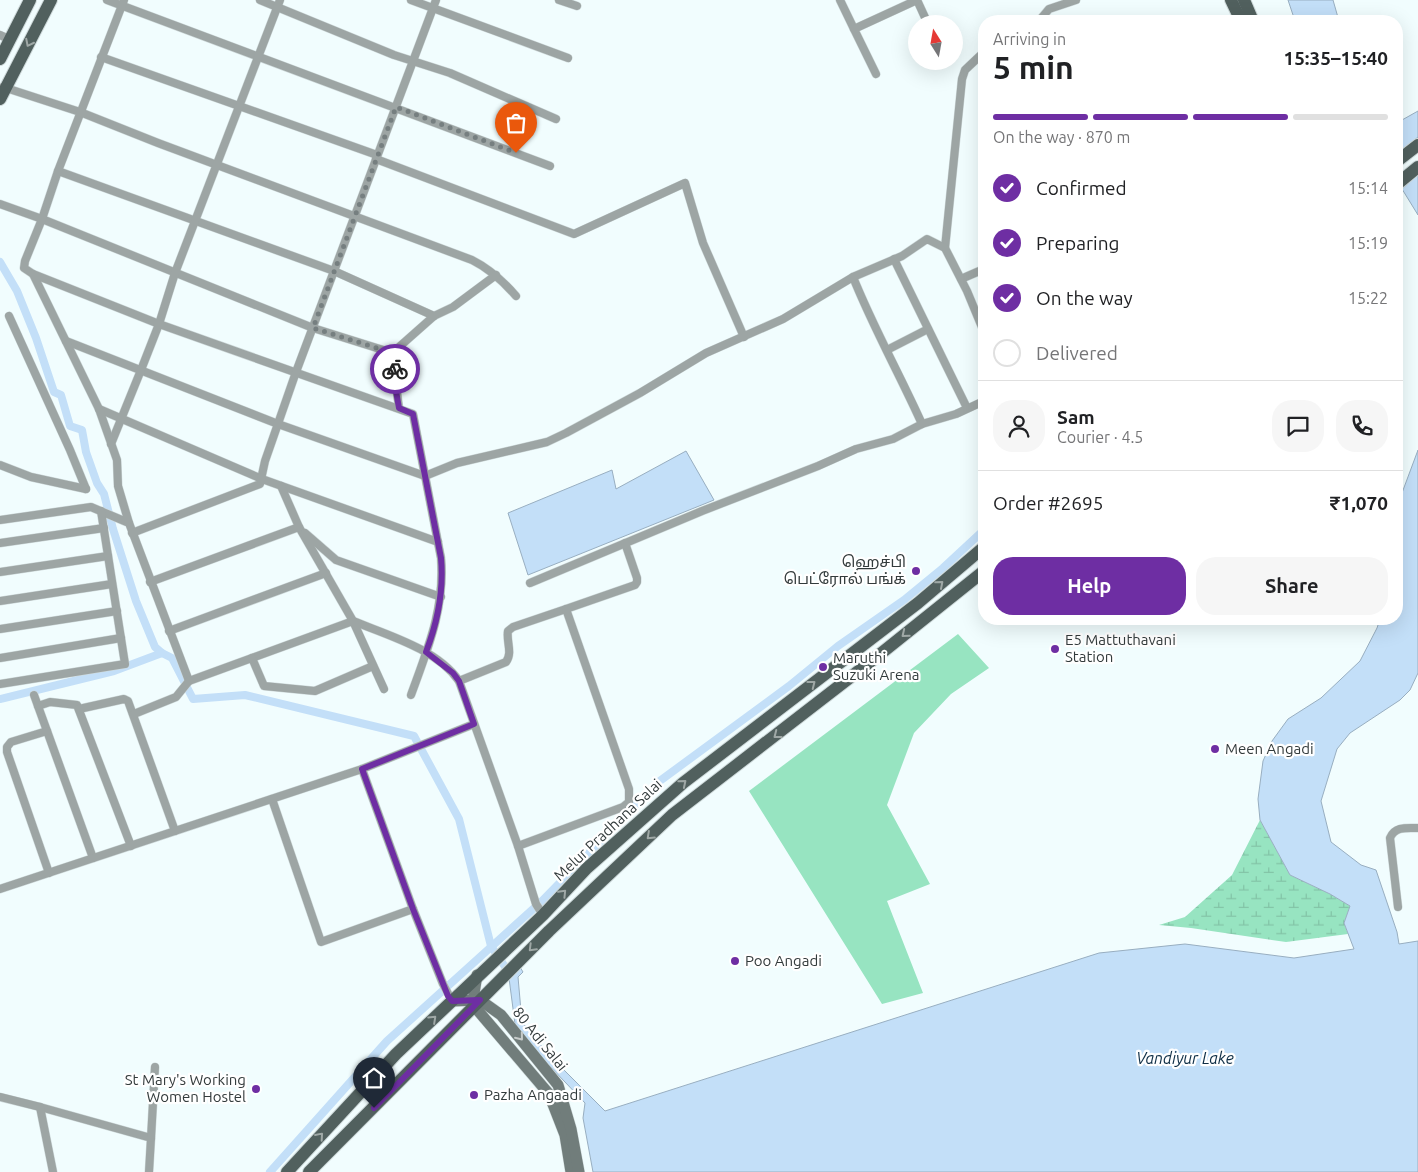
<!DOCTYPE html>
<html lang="en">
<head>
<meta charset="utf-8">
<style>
  :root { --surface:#fff; --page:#f6f6f6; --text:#202124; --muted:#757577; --line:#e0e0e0; --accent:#6e2ea3 }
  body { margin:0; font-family:Ubuntu,"Noto Sans Tamil",sans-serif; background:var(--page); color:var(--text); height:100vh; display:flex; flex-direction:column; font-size:19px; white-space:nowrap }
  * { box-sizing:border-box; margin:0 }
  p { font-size:16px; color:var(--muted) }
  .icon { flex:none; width:28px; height:28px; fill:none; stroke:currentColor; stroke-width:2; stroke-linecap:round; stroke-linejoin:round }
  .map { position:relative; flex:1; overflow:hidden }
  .side { position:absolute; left:978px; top:15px; width:425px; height:610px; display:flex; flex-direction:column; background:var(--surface); border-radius:20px; box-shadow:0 5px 20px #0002 }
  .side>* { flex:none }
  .needle { width:32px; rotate:349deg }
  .tools { position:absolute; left:908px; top:15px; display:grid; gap:10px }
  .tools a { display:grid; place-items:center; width:55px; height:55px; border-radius:50%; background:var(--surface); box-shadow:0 5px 20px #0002; font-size:25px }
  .pin { position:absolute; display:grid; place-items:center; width:42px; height:42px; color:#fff; margin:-51px -21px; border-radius:50% 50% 50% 0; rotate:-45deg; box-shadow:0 0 5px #0007 }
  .pin .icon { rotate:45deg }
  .courier { position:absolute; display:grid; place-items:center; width:50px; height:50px; margin:-25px; border:4px solid #6e2ea3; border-radius:50%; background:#fff; color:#222; box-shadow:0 1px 6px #0007 }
  .headline em { font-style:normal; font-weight:700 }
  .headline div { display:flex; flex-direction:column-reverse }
  .headline { display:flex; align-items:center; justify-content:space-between; height:85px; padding:0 15px }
  h1 { font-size:32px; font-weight:700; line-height:38px }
  .bar { display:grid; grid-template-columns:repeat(4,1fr); gap:8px 5px; align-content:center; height:60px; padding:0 15px }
  .bar i { height:6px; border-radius:4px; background:var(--line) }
  .bar .active { background:var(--accent) }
  .bar p { grid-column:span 4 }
  .line { display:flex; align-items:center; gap:12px; padding:0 15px; border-top:1px solid var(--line) }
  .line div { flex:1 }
  .round { display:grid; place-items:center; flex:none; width:52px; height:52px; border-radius:20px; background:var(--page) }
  ol { padding:0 15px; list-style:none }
  li { display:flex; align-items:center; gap:15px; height:55px }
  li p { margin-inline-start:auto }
  li .icon { padding:5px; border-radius:50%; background:var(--accent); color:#fff; stroke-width:4 }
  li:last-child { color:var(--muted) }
  li i { width:28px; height:28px; border:2px solid var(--line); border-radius:50% }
  .button { display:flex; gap:10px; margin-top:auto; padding:10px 15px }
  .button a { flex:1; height:58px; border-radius:20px; background:var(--accent); color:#fff; font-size:20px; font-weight:700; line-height:58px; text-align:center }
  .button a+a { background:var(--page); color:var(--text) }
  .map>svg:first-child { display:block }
  .grass { fill:#97e4c1 }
  .wetland { fill:url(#wetland-marsh) }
  .water { fill:#c3dff8; stroke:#98aec0 }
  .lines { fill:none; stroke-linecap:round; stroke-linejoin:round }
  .canal { stroke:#c3dff8; stroke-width:8 }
  .street-casing { stroke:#cfdadb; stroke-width:9 }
  .secondary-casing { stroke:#cfdadb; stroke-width:12 }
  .primary-casing { stroke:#cfdadb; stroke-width:14 }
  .street { stroke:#9da5a4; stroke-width:8 }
  .secondary { stroke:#717d7b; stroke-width:11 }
  .primary { stroke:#51605e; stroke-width:12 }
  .oneway { stroke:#9fa8a6 }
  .oneway2 { stroke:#c6cbca }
  .done { stroke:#767f80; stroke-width:5; stroke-dasharray:0 9 }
  .route { stroke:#6e2ea3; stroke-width:6 }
  .poi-dot { fill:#6e2ea3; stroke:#fff; stroke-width:2 }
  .labels { text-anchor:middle; stroke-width:4.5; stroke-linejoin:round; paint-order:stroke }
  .poi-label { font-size:15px; fill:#333b3c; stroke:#fff; text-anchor:start }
  .street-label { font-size:15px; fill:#333b3c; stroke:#fff }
  .water-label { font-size:16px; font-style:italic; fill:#0e2e46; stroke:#fff }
</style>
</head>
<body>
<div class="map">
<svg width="1418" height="1172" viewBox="0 0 1418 1172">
  <defs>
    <pattern id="wetland-marsh" width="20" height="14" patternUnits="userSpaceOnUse" patternTransform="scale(1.25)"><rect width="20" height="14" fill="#97e4c1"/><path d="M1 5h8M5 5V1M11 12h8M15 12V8" fill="none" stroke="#83c4a7"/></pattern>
  </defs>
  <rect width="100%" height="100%" fill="#f1fdfe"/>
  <polygon class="grass" points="958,634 989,668 951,694 914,733 887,805 930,884 887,901 923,993 882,1004 749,791"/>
  <polygon class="wetland" points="1260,820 1290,875 1330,894 1350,906 1344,923 1348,934 1286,942 1191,928 1159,925 1185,917 1232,875"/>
  <g class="water">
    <polygon points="1288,0 1333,0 1339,21 1295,21"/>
    <polygon points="1418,111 1418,137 1396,155 1396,116 1402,120"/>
    <polygon points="1418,174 1418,215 1402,189"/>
    <polygon points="1418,450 1418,673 1410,690 1400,700 1350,733 1337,749 1321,801 1331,842 1361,865 1376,870 1397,932 1399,944 1418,941 1418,1172 593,1172 583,1118 585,1103 544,1060 515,1024 509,978 520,967 523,972 518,977 522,1022 549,1055 605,1111 1099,953 1185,944 1294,958 1354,949 1344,923 1350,906 1330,894 1290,875 1260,820 1258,799 1263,761 1272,741 1288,719 1321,698 1360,661 1377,628 1380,619 1396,619 1396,509"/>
    <polygon points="686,451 714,500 528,575 508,513 612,470 616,489"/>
  </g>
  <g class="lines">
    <g class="canal">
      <polyline points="0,262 17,291 36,338 54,392 61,395 70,426 82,430 86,452 97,483 104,494 113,529 136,601 155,647 162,653"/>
      <polyline points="0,699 114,671 162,653 172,658 193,699 245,695 414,736 459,819 491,946 510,974"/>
      <polyline points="270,1172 387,1041 542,901 657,783 789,686 838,646 904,600 943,568 984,530"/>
    </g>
    <defs>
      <g id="street">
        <polyline points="107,0 550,166"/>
        <polyline points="260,0 394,55 450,73 556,119"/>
        <polyline points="411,0 568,58"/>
        <polyline points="559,0 577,6"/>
        <polyline points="840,0 854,29"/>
        <polyline points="917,0 928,24"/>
        <polyline points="1039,21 1049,9 1076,0"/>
        <polyline points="0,35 11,40"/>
        <polyline points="101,57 377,155"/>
        <polyline points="876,74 854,29 917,0"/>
        <path d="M3 87 80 112 158 143 472 260C490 269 503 281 516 296"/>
        <polyline points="376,159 574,234 685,183 703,243 744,337"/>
        <polyline points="58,171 334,271 434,316"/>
        <polyline points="0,204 42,219 313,328 396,354"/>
        <polyline points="945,248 962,79 965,70 984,52"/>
        <polyline points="894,259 967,408"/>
        <polyline points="33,274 24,268 25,261 42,219 58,171 124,0"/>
        <path d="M853 277C873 327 900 375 922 424"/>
        <polyline points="961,279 984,269"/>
        <polyline points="9,316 70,450 86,489"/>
        <polyline points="66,341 278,424 425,476 457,463 547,442 566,433 640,393 706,353 783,319 853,277 902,256 927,239 945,248 967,291 984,332"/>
        <polyline points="887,350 928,329"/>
        <polyline points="399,408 395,377 396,354 399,347 434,316 453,307 496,275"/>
        <polyline points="99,409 262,479 438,542"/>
        <polyline points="111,444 141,370 159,324 175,273 280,0"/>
        <polyline points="0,465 31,477 86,489"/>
        <path d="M0 520 91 507 129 523 189 681 353 621C387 635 437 649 459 681L518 846 536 904 543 915"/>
        <path d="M129 523 118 486 117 460 99 409 33 274 159 324 413 414 441 558C445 608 428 648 411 695"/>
        <polyline points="299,527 353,621 384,689"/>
        <polyline points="132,533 260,484 265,461 296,372 436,0"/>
        <polyline points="305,533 336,560 441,597"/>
        <polyline points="0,543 104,528"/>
        <polyline points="0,572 108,556"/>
        <polyline points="150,582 299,527 281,486"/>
        <polyline points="530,583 702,511 818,466 856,449 893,439 922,424 956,414 984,401"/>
        <polyline points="0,601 112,584"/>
        <polyline points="0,629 117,611"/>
        <polyline points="169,631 326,573"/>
        <polyline points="0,658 121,638"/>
        <polyline points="252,658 264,686 315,691 373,666"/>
        <path d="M459 681 506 662C513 653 506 641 508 631L513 627 566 609"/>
        <polyline points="0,684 125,664 101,511"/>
        <polyline points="34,695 93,858"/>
        <polyline points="38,706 50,702 77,705 131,846"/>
        <polyline points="79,709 124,699 128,701 175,831"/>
        <polyline points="134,714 176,697 189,681"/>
        <polyline points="47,731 11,742 7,747 7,752 49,873"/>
        <polyline points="362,769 474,724"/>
        <polyline points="272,799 321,942 413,909"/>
        <polyline points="518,846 623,807 629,802 629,789 566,609 635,585 637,582 637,578 625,543"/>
        <polyline points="0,889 362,769 413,909 443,984 452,1001"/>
        <path d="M1398 907 1390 838C1395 826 1407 828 1418 828"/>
        <polyline points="0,1097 40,1107 151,1138 149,1172"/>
        <polyline points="40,1107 53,1172"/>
        <polyline points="151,1138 155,1067"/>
      </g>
      <g id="secondary">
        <polyline points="477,975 473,1000 474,1006 549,1094 565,1135 571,1172"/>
        <polyline points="452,1001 480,1000 501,1015 558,1085 571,1129 579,1172"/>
      </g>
      <g id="primary">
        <polyline points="1231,0 1241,21"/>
        <polyline points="1244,0 1253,21"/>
        <polyline points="0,59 30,0"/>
        <polyline points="0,99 51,0"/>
        <polyline points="1396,162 1418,145"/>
        <polyline points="1396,185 1418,167"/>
        <polyline points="287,1172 396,1054 543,915 587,868 683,783 918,603 984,547"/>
        <polyline points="309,1172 549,931 672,815 874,659 984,571"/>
      </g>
    </defs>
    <use href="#street" class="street-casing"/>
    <use href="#secondary" class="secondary-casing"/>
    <use href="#primary" class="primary-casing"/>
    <use href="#street" class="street"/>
    <use href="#secondary" class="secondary"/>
    <use href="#primary" class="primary"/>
  </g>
  <defs><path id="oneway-chevron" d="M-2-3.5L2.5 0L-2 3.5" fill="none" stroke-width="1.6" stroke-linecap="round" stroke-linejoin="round" transform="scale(1.25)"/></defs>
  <g class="oneway">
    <use href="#oneway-chevron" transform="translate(29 43) rotate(117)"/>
    <use href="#oneway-chevron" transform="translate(940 584) rotate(-41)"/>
    <use href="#oneway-chevron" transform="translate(905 634) rotate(141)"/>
    <use href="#oneway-chevron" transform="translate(812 684) rotate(-38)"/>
    <use href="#oneway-chevron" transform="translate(777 735) rotate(142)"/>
    <use href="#oneway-chevron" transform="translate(683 783) rotate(-40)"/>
    <use href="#oneway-chevron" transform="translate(650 836) rotate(137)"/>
    <use href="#oneway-chevron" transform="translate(563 893) rotate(-46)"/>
    <use href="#oneway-chevron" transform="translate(532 948) rotate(135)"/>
    <use href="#oneway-chevron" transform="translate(433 1019) rotate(-43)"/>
    <use href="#oneway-chevron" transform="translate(320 1136) rotate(-49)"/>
  </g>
  <use class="oneway2" href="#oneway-chevron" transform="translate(520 1037) rotate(51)"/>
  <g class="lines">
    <polyline class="done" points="395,369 396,354 313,328 396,107 516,153"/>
    <path class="route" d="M374 1108 480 1000 452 1001 448 996 413 909 362 769 474 724 459 681 453 673 426 652C438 621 444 591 441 558L413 414 399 408 396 391 395 369"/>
  </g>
  <g class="poi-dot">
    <circle cx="916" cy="571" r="5"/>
    <circle cx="1055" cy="649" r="5"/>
    <circle cx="823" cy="667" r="5"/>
    <circle cx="1215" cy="749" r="5"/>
    <circle cx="735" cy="961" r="5"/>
    <circle cx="256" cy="1089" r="5"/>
    <circle cx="474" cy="1095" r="5"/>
  </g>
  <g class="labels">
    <g class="poi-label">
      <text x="906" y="567" text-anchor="end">ஹெச்பி<tspan x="906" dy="17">பெட்ரோல் பங்க்</tspan></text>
      <text x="1065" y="645">E5 Mattuthavani<tspan x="1065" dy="17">Station</tspan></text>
      <text x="833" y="663">Maruthi<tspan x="833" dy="17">Suzuki Arena</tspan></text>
      <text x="1225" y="754">Meen Angadi</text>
      <text x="745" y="966">Poo Angadi</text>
      <text x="246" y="1085" text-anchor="end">St Mary's Working<tspan x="246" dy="17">Women Hostel</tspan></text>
      <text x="484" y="1100">Pazha Angaadi</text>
    </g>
    <g class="street-label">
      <text transform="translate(608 830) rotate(-43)" y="5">Melur Pradhana Salai</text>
      <text transform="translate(540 1039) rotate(51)" y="5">80 Adi Salai</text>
    </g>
    <g class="water-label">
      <text x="1185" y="1064">Vandiyur Lake</text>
    </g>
  </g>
</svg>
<div class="tools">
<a><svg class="needle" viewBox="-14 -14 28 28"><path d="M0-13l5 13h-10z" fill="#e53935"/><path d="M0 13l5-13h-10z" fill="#757577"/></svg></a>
</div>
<div class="pin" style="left:516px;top:153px;background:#ea580c"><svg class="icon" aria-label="bag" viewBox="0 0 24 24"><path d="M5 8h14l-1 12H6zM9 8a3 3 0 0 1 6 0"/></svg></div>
<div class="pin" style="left:374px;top:1108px;background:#1f2937"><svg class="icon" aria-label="home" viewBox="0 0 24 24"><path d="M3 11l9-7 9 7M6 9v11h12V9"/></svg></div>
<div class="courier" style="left:395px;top:369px"><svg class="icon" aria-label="bike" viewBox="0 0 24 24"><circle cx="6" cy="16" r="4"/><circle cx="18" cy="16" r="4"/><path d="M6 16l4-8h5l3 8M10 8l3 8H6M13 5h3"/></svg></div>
<section class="side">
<div class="headline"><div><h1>5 min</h1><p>Arriving in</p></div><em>15:35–15:40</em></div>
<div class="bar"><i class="active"></i><i class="active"></i><i class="active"></i><i></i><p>On the way · 870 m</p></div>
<ol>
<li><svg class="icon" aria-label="check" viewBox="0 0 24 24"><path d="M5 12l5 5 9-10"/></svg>Confirmed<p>15:14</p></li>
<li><svg class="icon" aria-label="check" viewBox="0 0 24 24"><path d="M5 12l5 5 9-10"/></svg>Preparing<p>15:19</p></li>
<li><svg class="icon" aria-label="check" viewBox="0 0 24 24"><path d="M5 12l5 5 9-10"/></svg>On the way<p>15:22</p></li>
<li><i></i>Delivered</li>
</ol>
<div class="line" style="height:90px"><a class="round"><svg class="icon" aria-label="person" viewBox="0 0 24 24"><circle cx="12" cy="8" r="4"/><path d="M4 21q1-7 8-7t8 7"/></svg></a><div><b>Sam</b><p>Courier · 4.5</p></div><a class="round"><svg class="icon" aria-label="chat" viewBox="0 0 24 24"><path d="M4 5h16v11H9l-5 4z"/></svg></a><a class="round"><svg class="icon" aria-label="phone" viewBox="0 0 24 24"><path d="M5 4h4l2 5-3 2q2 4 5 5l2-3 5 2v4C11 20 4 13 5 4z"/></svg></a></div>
<div class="line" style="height:65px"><div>Order #2695</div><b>₹1,070</b></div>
<div class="button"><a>Help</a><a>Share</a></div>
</section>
</div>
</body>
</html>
